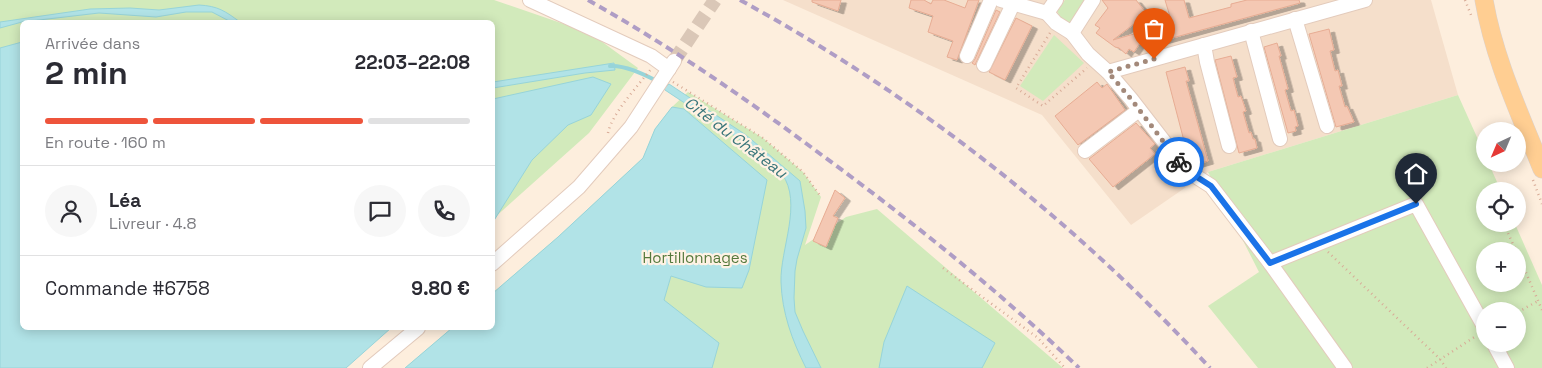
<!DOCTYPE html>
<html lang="fr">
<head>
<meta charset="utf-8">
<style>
  :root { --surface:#fff; --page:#f7f7f7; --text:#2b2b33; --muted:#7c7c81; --line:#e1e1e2; --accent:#ee543b }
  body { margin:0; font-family:"Space Grotesk",sans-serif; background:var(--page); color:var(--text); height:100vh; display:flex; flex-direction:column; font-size:19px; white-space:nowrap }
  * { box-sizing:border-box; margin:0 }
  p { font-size:16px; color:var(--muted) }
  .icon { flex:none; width:28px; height:28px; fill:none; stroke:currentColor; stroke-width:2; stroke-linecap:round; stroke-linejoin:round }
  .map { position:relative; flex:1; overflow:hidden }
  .side { position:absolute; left:20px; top:20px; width:475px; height:310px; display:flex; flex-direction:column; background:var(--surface); border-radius:8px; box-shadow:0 2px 12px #0003 }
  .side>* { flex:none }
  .needle { width:32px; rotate:224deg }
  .tools { position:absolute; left:1476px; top:122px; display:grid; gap:10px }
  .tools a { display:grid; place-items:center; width:50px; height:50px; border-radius:50%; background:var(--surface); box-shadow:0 2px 12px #0003; font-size:25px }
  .pin { position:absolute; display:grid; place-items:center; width:42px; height:42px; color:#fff; margin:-51px -21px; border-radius:50% 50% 50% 0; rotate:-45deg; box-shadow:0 0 5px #0007 }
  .pin .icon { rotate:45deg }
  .courier { position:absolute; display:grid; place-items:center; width:50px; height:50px; margin:-25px; border:4px solid #1a73e8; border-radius:50%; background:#fff; color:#222; box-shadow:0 1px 6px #0007 }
  .head em { font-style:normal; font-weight:700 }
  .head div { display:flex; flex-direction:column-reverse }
  .head { display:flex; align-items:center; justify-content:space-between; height:85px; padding:0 25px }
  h1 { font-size:32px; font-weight:700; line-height:38px }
  .bar { display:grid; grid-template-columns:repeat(4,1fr); gap:8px 5px; align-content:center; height:60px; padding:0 25px }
  .bar i { height:6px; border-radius:4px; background:var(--line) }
  .bar .on { background:var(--accent) }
  .bar p { grid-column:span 4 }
  .line { display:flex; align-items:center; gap:12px; padding:0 25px; border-top:1px solid var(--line) }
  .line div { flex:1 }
  .round { display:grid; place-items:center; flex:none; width:52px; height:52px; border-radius:26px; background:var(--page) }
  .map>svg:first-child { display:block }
  .residential { fill:#f5dfcb }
  .green { fill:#d2eabb; fill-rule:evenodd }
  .water { fill:#b1e3e7; stroke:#97d4d9 }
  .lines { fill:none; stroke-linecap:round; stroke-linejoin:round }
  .stream { stroke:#97d4d9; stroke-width:4 }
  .building { fill:#f4c8b3; stroke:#e7ac93; filter:url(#shadow) }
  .minor-tunnel { stroke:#dac7b7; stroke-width:14; stroke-dasharray:14 7; stroke-linecap:butt }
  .minor-casing { stroke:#e3cbbc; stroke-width:16 }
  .major-casing { stroke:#dbd2cf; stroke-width:19 }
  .path { stroke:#d8ab97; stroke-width:2.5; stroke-dasharray:1 4; stroke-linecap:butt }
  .minor { stroke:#fff; stroke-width:14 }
  .major { stroke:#ffce92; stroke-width:18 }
  .rail { stroke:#af9dc5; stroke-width:4; stroke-dasharray:8 5; stroke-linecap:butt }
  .done { stroke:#a3897a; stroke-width:5; stroke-dasharray:0 9 }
  .route { stroke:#1a73e8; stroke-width:6 }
  .labels { text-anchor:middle; stroke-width:4.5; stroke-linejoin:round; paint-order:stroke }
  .park-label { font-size:15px; fill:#54793c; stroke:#fff2e4 }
  .water-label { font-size:16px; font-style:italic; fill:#39757a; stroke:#fff2e4 }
</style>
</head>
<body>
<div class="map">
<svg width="1542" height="368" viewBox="0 0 1542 368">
  <defs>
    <filter id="shadow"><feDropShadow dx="5.5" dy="3" stdDeviation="0" flood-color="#0004"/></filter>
  </defs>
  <rect width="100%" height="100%" fill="#fdeedd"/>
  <polygon class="residential" points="783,0 1431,0 1458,95 1208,172 1131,225 1042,115"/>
  <g class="green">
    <polygon points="0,0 494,0 590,33 638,68 589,133 493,219 492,22 22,22 22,328 0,368"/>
    <polygon points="1065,0 1085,0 1069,24 1061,18 1057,11"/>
    <polygon points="1054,35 1084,63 1043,101 1020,86"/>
    <polygon points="688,92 763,138 803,172 821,197 805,245 846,217 877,209 1063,368 405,368 452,328 492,328 493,293 558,237 643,158 655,129 672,107"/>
    <path d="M1458 95 1485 155V164H1489L1501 191H1485V224H1515L1542 285V368H1258L1208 306 1259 272 1208 172ZM1485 251H1518V284H1485ZM1485 311H1518V344H1485Z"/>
  </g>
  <g class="water">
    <path d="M199 5C218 6 225 11 240 22H231L212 12H186L156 17 99 13 22 22 0 28V22L90 9 130 8 159 10Z"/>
    <polygon points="22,42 22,328 391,328 346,368 0,368 0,48"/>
    <polygon points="614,63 615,70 585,73 493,88 493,82"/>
    <polygon points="593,77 611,84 591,115 568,125 532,160 493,222 493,99"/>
    <path d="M669 84 746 135 800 181 805 211 806 228 797 259 795 271 794 298 795 312 803 331 821 368H806C792 340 782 313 781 282 780 249 803 203 782 174 778 169 770 164 765 159 734 133 699 113 665 90L664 89Z"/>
    <polygon points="672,107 684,109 767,180 749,270 742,288 706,287 671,276 664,300 719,343 712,368 405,368 452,328 492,328 493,293 558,237 643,158 655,129"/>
    <polygon points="907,286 995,343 982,368 879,368 884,342"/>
  </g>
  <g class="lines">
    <path class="stream" d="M610 66C625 65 643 74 655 80"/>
  </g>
  <g class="building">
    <polygon points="812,0 841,0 838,11 812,2"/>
    <polygon points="911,0 924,0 931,4 933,0 944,0 965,8 968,0 979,0 957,60 947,57 953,41 928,32 933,16 909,8"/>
    <polygon points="1102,0 1136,0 1147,14 1113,40 1172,23 1165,0 1184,0 1189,18 1231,7 1231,4 1247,0 1299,0 1300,3 1154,43 1153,40 1140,43 1134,52 1129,49 1126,54 1119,48 1115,47 1096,33 1100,28 1095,25 1108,8"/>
    <polygon points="996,10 1000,12 975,65 972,63 975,59"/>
    <polygon points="1016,18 1032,26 1005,80 989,72"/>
    <polygon points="1329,29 1334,50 1330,51 1335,71 1338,70 1342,86 1339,86 1345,107 1347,106 1354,122 1336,127 1309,34"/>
    <polygon points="1277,43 1281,56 1279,56 1288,89 1285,90 1291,111 1294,110 1298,126 1295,127 1296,131 1288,133 1264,47"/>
    <polygon points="1231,56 1237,77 1233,78 1238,97 1241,96 1246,111 1243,112 1249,133 1251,132 1253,139 1255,139 1257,148 1239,153 1215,60"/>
    <polygon points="1185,67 1189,81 1186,81 1208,161 1194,165 1189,160 1166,72"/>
    <polygon points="1097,82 1102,88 1107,84 1125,110 1078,145 1055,116"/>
    <polygon points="1136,123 1155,144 1150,148 1155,154 1113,187 1089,159"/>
    <polygon points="835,190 845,198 833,216 838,218 826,247 813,241"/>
  </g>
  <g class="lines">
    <polyline class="minor-tunnel" points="674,61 715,0"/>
    <defs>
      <g id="minor">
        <polyline points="530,0 651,56 669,69"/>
        <polyline points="1001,0 1047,13"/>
        <polyline points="1056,0 1047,13 1056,23 1072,33 1093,0"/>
        <polyline points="1295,19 1327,126"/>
        <polyline points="1251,31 1280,139"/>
        <polyline points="1072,33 1088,54 1108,72 1131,99 1186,170 1211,186 1270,263 1345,368"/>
        <polyline points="1204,45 1207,62 1229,146"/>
        <polyline points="967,56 991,0"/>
        <polyline points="984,65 1013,4"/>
        <polyline points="1108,72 1365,0"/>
        <polyline points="1085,151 1139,110"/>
        <polyline points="1270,263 1416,204 1485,328"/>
        <polyline points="492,264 579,187 631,127 674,61"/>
        <polyline points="1494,344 1507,368"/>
        <polyline points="370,368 418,328"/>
      </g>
      <path id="major" d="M1484 0C1494 59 1520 114 1542 169"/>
    </defs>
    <use href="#minor" class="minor-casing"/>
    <use href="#major" class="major-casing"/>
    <g class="path">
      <polyline points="1465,0 1471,15"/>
      <polyline points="1050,33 1016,88 1043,106 1087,68"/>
      <polyline points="673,82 763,138 803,172 821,197"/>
      <path d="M608 133C612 113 638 86 651 69"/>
      <polyline points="1533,180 1542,204"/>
      <polyline points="1504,224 1516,251"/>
      <polyline points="1328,252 1440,359 1446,368"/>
      <polyline points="1518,254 1542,310"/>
      <polyline points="943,268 1038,338 1065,368"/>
      <polyline points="1518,312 1538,301"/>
      <polyline points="1427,368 1476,336"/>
    </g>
    <use href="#minor" class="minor"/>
    <use href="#major" class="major"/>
    <g class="rail">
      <path d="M588 0C670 46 748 100 823 156 913 222 999 291 1079 368"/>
      <path d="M740 0C916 96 1074 220 1210 368"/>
    </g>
  </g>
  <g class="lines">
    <polyline class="done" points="1154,59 1108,72 1131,99 1179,162"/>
    <polyline class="route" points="1179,162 1186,170 1211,186 1270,263 1416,204"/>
  </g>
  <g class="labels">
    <g class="park-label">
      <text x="695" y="263">Hortillonnages</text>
    </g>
    <g class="water-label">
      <text transform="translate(736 137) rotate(37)" y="6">Cité du Château</text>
    </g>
  </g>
</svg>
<div class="tools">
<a><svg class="needle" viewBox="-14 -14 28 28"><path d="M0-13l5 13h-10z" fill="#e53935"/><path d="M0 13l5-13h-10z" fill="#7c7c81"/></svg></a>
<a><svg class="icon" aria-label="locate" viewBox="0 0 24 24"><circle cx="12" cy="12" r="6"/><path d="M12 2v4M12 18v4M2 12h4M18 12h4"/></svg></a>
<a>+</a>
<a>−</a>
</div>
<div class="pin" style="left:1154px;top:59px;background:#ea580c"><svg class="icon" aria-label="bag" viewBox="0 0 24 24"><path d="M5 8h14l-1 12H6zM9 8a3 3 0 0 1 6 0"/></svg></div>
<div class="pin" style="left:1416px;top:204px;background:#1f2937"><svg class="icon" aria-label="home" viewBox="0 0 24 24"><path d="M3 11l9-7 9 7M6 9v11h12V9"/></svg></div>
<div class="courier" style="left:1179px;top:162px"><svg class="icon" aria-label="bike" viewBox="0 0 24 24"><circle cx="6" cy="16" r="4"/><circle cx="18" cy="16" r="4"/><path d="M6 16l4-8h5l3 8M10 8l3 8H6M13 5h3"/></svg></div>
<section class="side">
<div class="head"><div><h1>2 min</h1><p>Arrivée dans</p></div><em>22:03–22:08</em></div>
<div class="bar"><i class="on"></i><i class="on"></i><i class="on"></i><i></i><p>En route · 160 m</p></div>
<div class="line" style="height:90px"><a class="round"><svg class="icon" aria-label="person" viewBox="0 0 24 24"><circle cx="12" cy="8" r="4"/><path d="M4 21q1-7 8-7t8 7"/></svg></a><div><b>Léa</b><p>Livreur · 4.8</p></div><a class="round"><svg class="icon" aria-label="chat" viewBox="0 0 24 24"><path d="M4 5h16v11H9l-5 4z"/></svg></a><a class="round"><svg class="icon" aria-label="phone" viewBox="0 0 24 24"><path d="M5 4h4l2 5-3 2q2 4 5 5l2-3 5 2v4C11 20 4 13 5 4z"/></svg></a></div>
<div class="line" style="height:65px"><div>Commande #6758</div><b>9.80 €</b></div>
</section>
</div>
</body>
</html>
